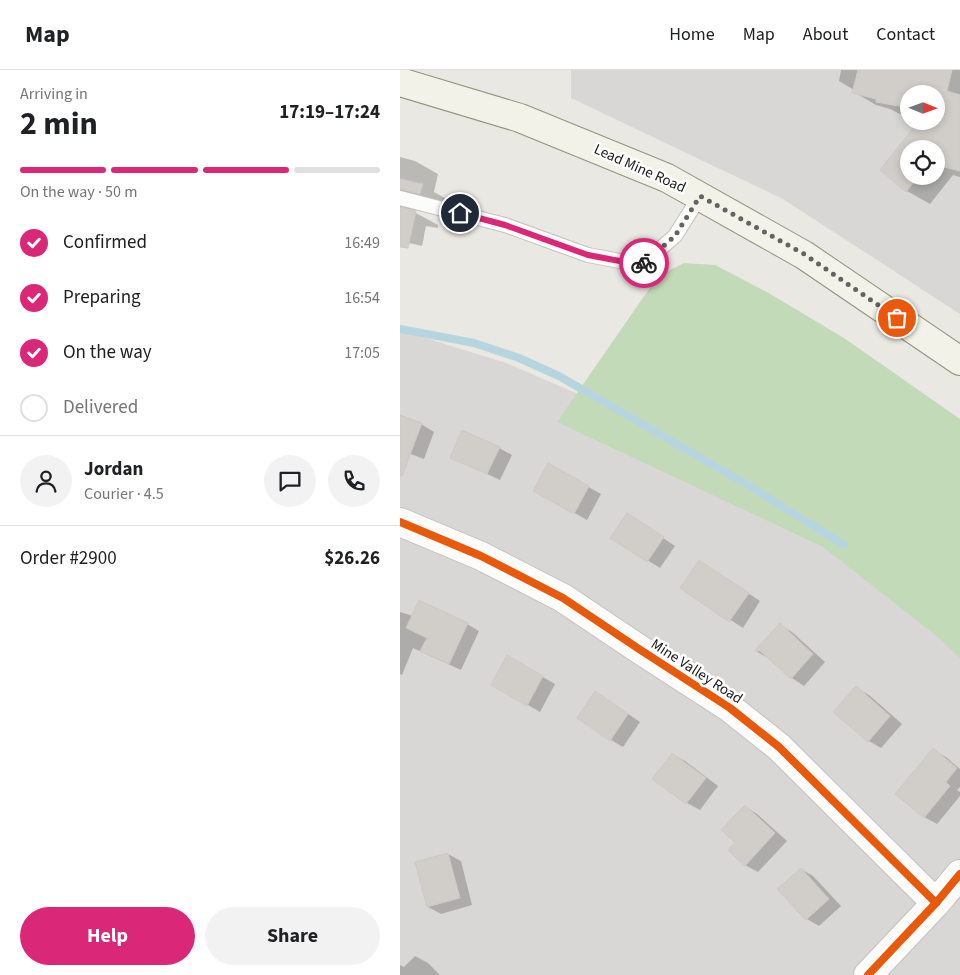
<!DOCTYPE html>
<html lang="en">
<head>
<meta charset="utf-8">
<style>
  :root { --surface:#fff; --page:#f2f2f2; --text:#202124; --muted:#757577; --line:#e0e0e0; --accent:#db2777 }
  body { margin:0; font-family:"Source Sans 3",sans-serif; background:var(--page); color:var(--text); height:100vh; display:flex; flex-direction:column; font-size:19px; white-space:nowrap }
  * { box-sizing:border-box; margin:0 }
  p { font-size:16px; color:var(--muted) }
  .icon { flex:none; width:28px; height:28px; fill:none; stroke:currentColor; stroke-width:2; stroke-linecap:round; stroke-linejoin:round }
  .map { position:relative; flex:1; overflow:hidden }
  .sheet { display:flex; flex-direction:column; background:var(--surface); width:400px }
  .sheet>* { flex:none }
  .needle { width:32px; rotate:91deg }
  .fabs { position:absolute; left:500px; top:15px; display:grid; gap:10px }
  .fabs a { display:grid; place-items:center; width:45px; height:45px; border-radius:50%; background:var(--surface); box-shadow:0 2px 8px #0003; font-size:25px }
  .pin { position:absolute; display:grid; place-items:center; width:42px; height:42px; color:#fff; margin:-21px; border:2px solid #fff; border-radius:50%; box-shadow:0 1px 5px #0007 }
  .courier { position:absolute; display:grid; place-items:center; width:50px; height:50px; margin:-25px; border:4px solid #db2777; border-radius:50%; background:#fff; color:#222; box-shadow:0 1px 6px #0007 }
  .summary em { font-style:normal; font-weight:700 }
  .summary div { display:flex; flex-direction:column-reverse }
  .summary { display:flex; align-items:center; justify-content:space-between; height:85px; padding:0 20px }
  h1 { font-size:32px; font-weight:700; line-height:38px }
  .bar { display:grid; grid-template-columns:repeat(4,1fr); gap:8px 5px; align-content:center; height:60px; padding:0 20px }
  .bar i { height:6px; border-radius:4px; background:var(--line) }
  .bar .current { background:var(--accent) }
  .bar p { grid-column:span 4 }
  .line { display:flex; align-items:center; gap:12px; padding:0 20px; border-top:1px solid var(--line) }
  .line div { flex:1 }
  .round { display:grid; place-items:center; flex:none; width:52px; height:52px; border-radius:26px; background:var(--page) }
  ol { padding:0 20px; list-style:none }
  li { display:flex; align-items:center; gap:15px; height:55px }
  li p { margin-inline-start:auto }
  li .icon { padding:5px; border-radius:50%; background:var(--accent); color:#fff; stroke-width:4 }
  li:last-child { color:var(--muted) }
  li i { width:28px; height:28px; border:2px solid var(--line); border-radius:50% }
  .cta { display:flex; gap:10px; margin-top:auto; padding:10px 20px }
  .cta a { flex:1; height:58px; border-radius:30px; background:var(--accent); color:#fff; font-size:20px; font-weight:700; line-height:58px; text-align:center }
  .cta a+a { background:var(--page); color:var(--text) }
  header { display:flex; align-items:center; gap:30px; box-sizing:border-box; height:70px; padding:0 25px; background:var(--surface); border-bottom:1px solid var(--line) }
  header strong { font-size:24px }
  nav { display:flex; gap:28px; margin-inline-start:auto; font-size:18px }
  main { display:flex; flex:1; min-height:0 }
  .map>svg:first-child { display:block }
  .residential { fill:#d9d7d5 }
  .religious { fill:#d8d7d5; fill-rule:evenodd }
  .forest { fill:#c3dab8 }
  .shadow { fill:#0003; fill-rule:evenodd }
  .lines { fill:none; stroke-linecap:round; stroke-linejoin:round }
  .stream { stroke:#b6d5de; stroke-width:8 }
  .building { fill:#d1ceca; stroke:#cdcac5 }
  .service-casing { stroke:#c2c2bf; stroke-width:16 }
  .minor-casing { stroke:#c2c2bf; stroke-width:30 }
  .tertiary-casing { stroke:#c2c2bf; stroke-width:30 }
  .secondary-casing { stroke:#91937c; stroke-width:30 }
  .service { stroke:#fcfcfb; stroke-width:14 }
  .minor { stroke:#fcfcfb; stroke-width:28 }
  .tertiary { stroke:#fcfcfb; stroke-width:28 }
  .secondary { stroke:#f2f2e8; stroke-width:28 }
  .cycleway-casing { stroke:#fff; stroke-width:11 }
  .cycleway { stroke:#e8590c; stroke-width:8 }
  .done { stroke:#636361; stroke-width:5; stroke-dasharray:0 9 }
  .route { stroke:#db2777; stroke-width:6 }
  .labels { text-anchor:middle; stroke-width:5; stroke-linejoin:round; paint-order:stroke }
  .street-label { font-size:15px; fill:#1b1b1b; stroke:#fff }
</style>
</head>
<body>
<header>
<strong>Map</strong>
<nav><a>Home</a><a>Map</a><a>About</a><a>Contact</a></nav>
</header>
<main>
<section class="sheet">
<div class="summary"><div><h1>2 min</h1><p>Arriving in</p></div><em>17:19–17:24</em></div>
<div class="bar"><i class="current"></i><i class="current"></i><i class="current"></i><i></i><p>On the way · 50 m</p></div>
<ol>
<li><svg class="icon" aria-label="check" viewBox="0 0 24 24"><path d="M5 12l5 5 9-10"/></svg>Confirmed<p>16:49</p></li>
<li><svg class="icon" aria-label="check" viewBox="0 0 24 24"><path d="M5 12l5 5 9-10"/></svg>Preparing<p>16:54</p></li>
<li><svg class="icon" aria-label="check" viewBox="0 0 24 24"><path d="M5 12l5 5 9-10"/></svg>On the way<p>17:05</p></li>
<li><i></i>Delivered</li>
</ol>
<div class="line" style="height:90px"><a class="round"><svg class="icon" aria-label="person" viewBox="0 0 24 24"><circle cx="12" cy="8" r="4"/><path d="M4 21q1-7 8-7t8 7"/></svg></a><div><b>Jordan</b><p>Courier · 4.5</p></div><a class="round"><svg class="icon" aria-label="chat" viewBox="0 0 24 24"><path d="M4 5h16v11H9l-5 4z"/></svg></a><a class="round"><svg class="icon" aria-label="phone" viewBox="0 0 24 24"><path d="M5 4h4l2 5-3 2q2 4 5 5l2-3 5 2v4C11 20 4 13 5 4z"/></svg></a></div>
<div class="line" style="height:65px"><div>Order #2900</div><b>$26.26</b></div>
<div class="cta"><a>Help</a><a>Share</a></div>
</section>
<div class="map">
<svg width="560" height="905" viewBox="0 0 560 905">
  <rect width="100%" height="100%" fill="#eae8e3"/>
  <polygon class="residential" points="0,260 106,293 352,399 560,559 560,905 0,905"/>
  <path class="religious" d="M171 0H560V244L383 129 171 28ZM509 24H536V51H509ZM509 79H536V106H509Z"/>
  <polygon class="forest" points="284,193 315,195 367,222 444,268 560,349 560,588 539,568 423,477 157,352 258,206"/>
  <g class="shadow">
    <path d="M441 0H560V107L553 105 530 134 507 121 482 100 536 51V24H509V46L500 44 490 39 476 35 454 22V20L439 11ZM509 79H536V106H509Z"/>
    <polygon points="0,87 15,91 38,104 34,122 45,128 43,136 16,135 14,142 38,155 38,158 26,156 22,176 0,171"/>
    <polygon points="0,347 21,354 34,362 24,389 0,380"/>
    <polygon points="99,378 112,385 100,410 51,387"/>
    <polygon points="149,395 201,424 187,450 135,420"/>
    <polygon points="239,452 275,476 260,498 212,468"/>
    <polygon points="299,491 360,531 343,558 282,518"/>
    <polygon points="0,542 13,546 67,554 79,561 61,600 13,578 2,605 0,604"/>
    <polygon points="380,555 392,562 425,592 404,616 392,608 368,588 356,581"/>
    <polygon points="108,587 155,614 140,642 93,615"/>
    <polygon points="456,618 469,625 502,654 481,678 469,671"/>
    <polygon points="208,630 240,652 223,677 211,670"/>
    <polygon points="533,680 546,687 560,699 560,717 557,720 560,722 560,726 537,754 524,747"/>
    <polygon points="272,684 285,691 318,716 300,740 287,733 254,708"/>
    <polygon points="345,736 357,744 387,771 358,802 345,795 337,773"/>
    <polygon points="48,784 61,791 72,835 41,844 28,837"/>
    <polygon points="401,799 413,806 441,836 419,856 407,849"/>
    <polygon points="15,886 28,893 40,905 0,905 0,895 4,897"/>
  </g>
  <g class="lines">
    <polyline class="stream" points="0,259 74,273 119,288 159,306 351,417 444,475"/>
  </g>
  <g class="building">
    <polygon points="458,0 552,0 547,21 560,25 560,101 536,95 536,79 509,79 509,106 519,106 506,122 480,100 519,51 536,51 536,24 509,24 509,38 476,32 476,29 452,23"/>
    <polygon points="0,109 23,114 20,124 0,119"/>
    <polygon points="0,137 16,141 8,178 0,177"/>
    <polygon points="0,345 22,353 2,406 0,406"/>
    <polygon points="62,360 100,377 87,404 50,388"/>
    <polygon points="148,393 189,416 174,444 133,421"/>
    <polygon points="227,443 264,467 247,492 210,468"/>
    <polygon points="299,490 349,523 329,552 280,518"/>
    <polygon points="19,530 68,553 49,594 20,581 27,568 6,558"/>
    <polygon points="380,553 413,584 391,609 360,581 354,581"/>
    <polygon points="107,585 143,606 127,636 91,615"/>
    <polygon points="456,616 490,646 468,672 433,642"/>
    <polygon points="195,621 228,644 210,671 177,648"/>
    <polygon points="533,678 557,698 546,712 550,716 524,748 495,724"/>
    <polygon points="272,683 306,708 286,734 252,709"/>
    <polygon points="345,735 375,763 345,796 328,780 335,773 321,760"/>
    <polygon points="48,783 60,828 27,837 15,792"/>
    <polygon points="401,798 429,829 406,850 377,819"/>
  </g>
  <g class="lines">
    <defs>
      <polyline id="service" points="0,128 105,155 188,185 241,195 275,166 300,126"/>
      <polyline id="minor" points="0,452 81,486 163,528 239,579 330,638 379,677 536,833"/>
      <polyline id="tertiary" points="468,905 536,833 560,804"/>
      <polyline id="secondary" points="0,12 120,48 267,108 404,185 560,291"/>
    </defs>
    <use href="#service" class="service-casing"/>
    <use href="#minor" class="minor-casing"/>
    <use href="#tertiary" class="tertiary-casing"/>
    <use href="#secondary" class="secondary-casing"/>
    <use href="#service" class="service"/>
    <use href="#minor" class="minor"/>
    <use href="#tertiary" class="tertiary"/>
    <use href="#secondary" class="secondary"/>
    <defs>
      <g id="cycleway">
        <polyline points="0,452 81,486 163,528 239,579 330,638 379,677 536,833"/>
        <polyline points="468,905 536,833 560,804"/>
      </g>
    </defs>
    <use href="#cycleway" class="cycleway-casing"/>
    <use href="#cycleway" class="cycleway"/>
  </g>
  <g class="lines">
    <polyline class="done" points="244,193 275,166 300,126 404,184 497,248"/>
    <polyline class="route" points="60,143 105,155 188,185 241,195 244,193"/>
  </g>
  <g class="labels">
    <g class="street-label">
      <text transform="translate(240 98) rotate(24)" y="5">Lead Mine Road</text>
      <text transform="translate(297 601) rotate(33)" y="5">Mine Valley Road</text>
    </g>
  </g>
</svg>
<div class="fabs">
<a><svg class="needle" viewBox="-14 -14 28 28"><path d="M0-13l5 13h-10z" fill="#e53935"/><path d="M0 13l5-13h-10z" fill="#757577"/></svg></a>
<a><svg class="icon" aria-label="locate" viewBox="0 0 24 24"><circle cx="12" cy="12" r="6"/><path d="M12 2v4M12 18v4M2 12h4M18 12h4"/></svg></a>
</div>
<div class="pin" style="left:497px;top:248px;background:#ea580c"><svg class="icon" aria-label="bag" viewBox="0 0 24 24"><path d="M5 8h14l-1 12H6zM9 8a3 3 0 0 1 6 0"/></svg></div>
<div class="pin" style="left:60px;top:143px;background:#1f2937"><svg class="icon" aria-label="home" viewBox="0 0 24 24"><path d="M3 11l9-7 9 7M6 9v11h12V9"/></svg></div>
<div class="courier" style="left:244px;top:193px"><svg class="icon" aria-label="bike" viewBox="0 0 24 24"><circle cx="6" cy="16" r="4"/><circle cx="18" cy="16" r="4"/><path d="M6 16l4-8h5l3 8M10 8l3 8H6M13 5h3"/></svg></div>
</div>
</main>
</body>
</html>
